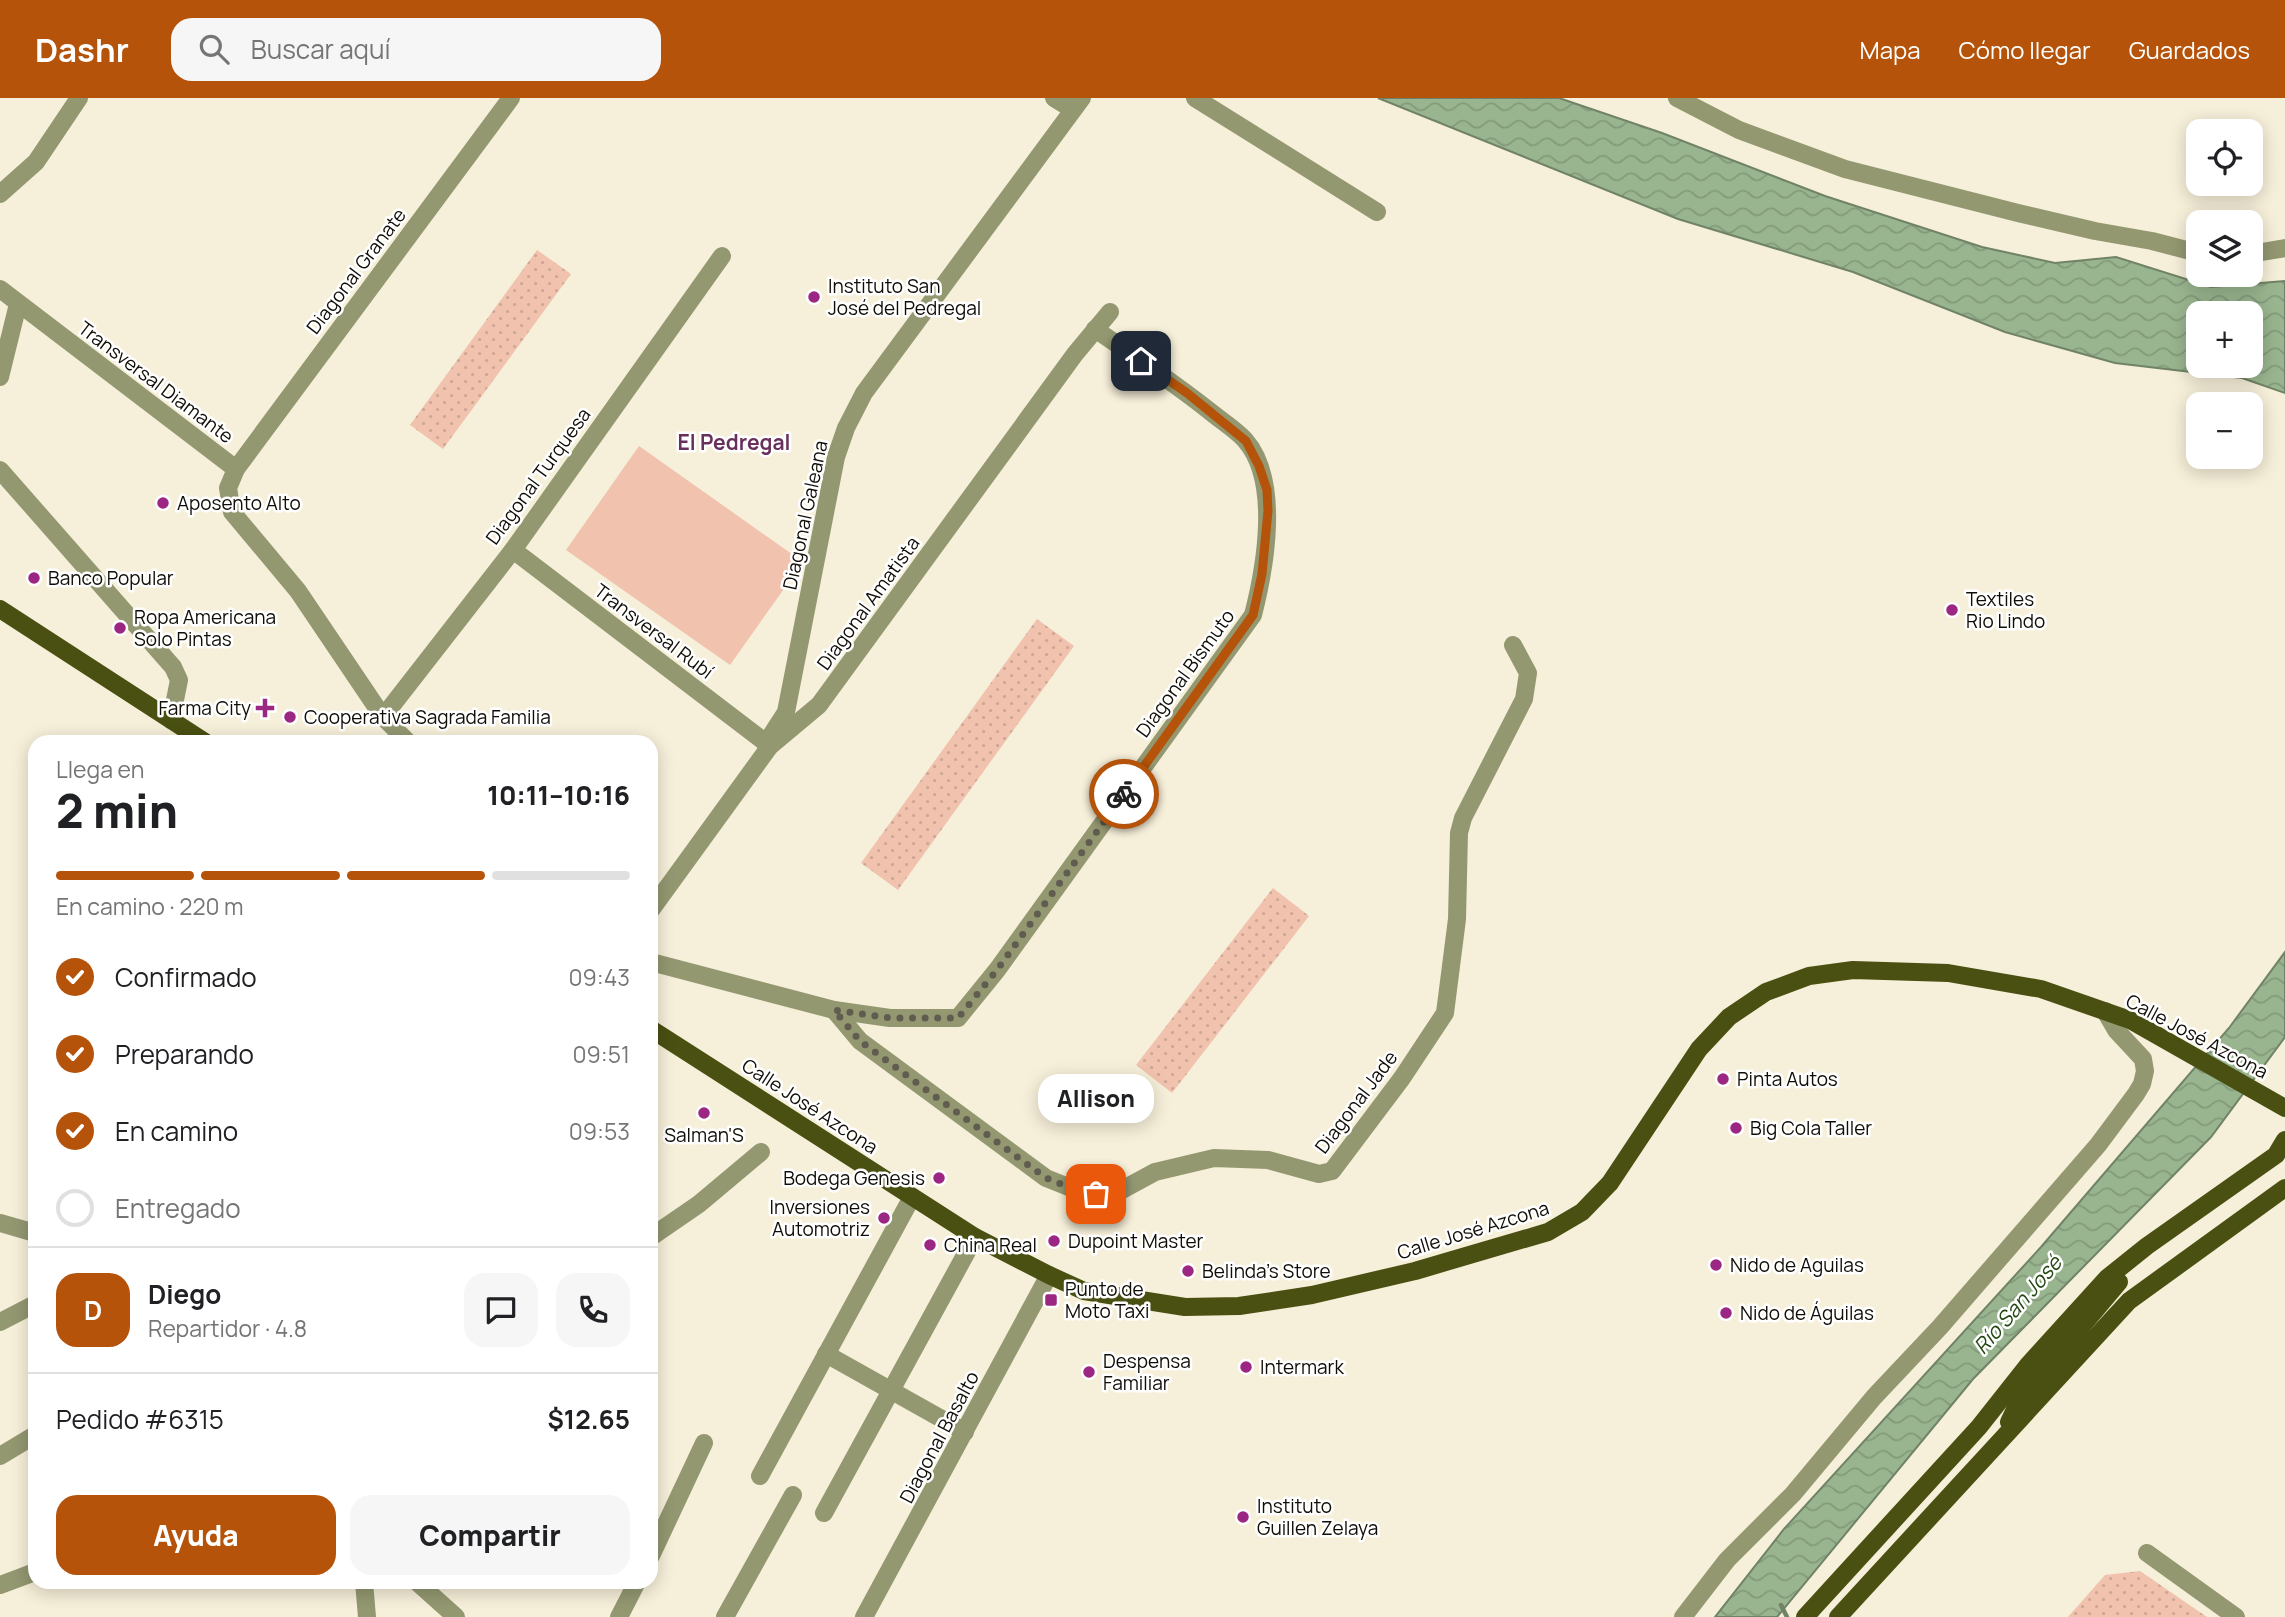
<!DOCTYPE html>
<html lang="es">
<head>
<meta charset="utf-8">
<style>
  :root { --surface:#fff; --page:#f6f6f6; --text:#202124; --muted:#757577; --line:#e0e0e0; --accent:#b45309 }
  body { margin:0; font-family:Manrope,sans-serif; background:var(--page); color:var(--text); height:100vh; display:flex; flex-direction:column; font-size:26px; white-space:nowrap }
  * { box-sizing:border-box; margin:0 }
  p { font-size:23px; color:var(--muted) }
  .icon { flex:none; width:38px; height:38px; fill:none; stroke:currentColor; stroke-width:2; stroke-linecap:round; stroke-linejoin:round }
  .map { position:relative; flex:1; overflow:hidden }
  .side { position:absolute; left:28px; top:637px; width:630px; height:854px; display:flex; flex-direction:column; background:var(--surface); border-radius:21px; box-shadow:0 4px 18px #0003 }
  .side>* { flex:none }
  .fabs { position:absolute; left:2186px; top:21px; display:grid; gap:14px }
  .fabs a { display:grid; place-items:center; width:77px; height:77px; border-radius:14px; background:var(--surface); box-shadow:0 4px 18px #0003; font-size:35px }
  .pin { position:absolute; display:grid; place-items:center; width:60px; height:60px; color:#fff; margin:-30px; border-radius:14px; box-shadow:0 4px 10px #0006 }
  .courier { position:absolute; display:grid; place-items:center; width:70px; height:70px; margin:-35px; border:5px solid #b45309; border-radius:50%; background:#fff; color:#222; box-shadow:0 2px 9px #0007 }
  .bubble { position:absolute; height:49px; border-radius:21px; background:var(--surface); box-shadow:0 4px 18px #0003; font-size:23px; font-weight:800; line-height:49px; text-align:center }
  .head em { font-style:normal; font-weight:800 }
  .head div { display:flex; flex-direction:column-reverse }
  .head { display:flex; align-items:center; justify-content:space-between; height:119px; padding:0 28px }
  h1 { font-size:46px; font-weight:800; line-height:52px }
  .bar { display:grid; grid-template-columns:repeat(4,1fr); gap:10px 7px; align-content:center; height:84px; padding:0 28px }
  .bar i { height:9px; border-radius:5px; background:var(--line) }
  .bar .selected { background:var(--accent) }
  .bar p { grid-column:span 4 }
  .line { display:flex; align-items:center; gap:18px; padding:0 28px; border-top:2px solid var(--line) }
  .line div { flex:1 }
  .round { display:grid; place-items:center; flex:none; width:74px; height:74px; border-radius:21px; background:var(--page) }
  ol { padding:0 28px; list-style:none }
  li { display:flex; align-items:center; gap:21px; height:77px }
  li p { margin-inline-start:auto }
  li .icon { padding:7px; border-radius:50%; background:var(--accent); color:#fff; stroke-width:4 }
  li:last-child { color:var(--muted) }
  li i { width:38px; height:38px; border:4px solid var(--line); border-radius:50% }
  .primary-button { display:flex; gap:14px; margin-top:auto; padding:14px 28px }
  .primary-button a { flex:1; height:80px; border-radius:21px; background:var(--accent); color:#fff; font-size:28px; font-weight:800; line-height:80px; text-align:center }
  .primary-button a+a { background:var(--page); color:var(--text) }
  header { display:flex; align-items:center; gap:42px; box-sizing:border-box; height:98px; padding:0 35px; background:var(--accent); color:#fff }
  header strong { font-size:33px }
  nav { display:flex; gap:38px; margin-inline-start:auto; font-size:24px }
  .search { width:490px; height:63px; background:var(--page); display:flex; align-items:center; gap:18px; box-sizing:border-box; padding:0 24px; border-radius:21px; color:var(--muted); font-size:26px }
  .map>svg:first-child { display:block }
  .park { fill:url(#park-dots) }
  .garden { fill:#f1c3ae }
  .water { fill:url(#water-waves); stroke:#708366; stroke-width:2; fill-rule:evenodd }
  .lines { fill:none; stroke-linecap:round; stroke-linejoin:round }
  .stream { stroke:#708366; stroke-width:4.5 }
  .minor { stroke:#939871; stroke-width:18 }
  .major { stroke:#4a5011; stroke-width:18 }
  .done { stroke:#605c50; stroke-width:7; stroke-dasharray:0 12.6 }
  .route { stroke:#b45309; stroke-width:9 }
  .poi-dot { fill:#9b2783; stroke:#fff; stroke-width:2.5 }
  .labels { text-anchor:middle; stroke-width:5; stroke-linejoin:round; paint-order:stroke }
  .street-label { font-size:19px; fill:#100d06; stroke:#fff }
  .poi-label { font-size:19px; fill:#100d06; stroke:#fff; text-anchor:start }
  .neighbourhood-label { font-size:21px; font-weight:bold; fill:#69305b; stroke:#fff }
  .water-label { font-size:21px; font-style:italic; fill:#224711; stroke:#fff }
</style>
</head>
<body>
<header>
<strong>Dashr</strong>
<div class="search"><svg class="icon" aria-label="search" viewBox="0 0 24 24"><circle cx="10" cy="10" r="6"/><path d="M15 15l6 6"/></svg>Buscar aquí</div>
<nav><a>Mapa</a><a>Cómo llegar</a><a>Guardados</a></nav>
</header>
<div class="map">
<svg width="2285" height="1519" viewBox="0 0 2285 1519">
  <defs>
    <pattern id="park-dots" width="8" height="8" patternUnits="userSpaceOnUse" patternTransform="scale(1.75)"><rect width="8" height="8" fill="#f1c3ae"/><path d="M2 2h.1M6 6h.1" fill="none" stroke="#cea694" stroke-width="1.8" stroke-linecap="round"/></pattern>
    <pattern id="water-waves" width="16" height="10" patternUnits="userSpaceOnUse" patternTransform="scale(1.75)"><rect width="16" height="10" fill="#99b58f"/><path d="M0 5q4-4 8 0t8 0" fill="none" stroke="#839a7a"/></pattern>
  </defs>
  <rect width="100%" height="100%" fill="#f6efd9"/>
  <g class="park">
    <polygon points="537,152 571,176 443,351 410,327"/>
    <polygon points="1037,521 1074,548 898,792 861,765"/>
    <polygon points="1273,790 1309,818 1172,995 1136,967"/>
    <polygon points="2140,1473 2207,1519 2068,1519 2105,1477"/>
  </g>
  <polygon class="garden" points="639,348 803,464 730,567 566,452"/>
  <g class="water">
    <path d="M1378 0H1559L1662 35 1825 98 1982 149 2055 165 2116 159 2211 189 2285 183V295L2242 280 2115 265 2005 234 1853 174 1678 121ZM2198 215H2250V268H2198Z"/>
    <polygon points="2285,854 2285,939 2211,1039 1973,1281 1777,1519 1715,1519 1784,1431 2041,1149 2229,930"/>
  </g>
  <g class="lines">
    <polyline class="stream" points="1781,1507 1787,1519"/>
    <g class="minor">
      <polyline points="1054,0 1072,11"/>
      <polyline points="1195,0 1377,114"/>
      <polyline points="1677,0 1739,32 1845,71 2018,115 2095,133 2152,143 2198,155"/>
      <polyline points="0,96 36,64 79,0"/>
      <polyline points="2250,156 2285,150"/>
      <polyline points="0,191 236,371"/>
      <polyline points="0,279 18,206"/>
      <polyline points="0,372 173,569 179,582 171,622"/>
      <polyline points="513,452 770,648"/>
      <polyline points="383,619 513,452 722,158"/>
      <polyline points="768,642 786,614 836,359 846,330 864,295 1082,0"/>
      <polyline points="408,644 383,619 298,493 232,414 228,390 236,371 511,0"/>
      <polyline points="651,812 770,648 819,607 1075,256 1110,214"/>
      <path d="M651 864 834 912 890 920H958L997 872 1253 517C1265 470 1281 383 1245 342 1236 332 1223 324 1212 315 1175 285 1135 259 1095 231"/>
      <polyline points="834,912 860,943 1046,1080 1071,1090 1107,1097 1120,1093 1155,1074 1214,1060 1268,1062 1319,1076 1332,1073 1402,980 1445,915 1457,821 1459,735 1463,720 1524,601 1528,575 1513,547"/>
      <polyline points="0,1125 35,1135"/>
      <polyline points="651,1139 699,1106 761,1054"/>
      <polyline points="0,1224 35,1206"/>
      <polyline points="826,1256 965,1334"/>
      <polyline points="0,1358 35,1337"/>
      <polyline points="760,1378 912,1099"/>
      <polyline points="824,1415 975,1139"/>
      <polyline points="2147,1455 2236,1519"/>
      <polyline points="651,1458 704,1345"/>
      <polyline points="364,1484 367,1519"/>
      <polyline points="417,1484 456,1519"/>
      <polyline points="0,1487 35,1474"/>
      <polyline points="619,1519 637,1484"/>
      <polyline points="725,1519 793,1397"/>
      <polyline points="864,1519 1049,1177"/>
      <polyline points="1683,1519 1727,1462 1793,1396 1874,1299 1940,1229 2098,1047 2136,996 2142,986 2145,973 2143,961 2116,932 2105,913"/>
    </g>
    <g class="major">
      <polyline points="0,511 205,644"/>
      <polyline points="651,931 975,1139 1049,1177 1084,1193 1185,1209 1239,1208 1312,1197 1415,1173 1548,1134 1582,1114 1610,1085 1699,951 1729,919 1766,894 1809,878 1853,872 1948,875 2041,891 2130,922 2285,1010"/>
      <polyline points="2009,1324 2019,1303 2119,1184"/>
      <polyline points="1805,1519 1979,1329 2028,1267 2107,1180 2147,1148 2276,1057 2285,1042"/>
      <polyline points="1838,1519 2129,1203 2285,1090"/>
    </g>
  </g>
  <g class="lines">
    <polyline class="done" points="1096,1096 1071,1090 1046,1080 860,943 834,912 890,920 958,920 997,872 1124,696"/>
    <polyline class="route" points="1124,696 1253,517 1262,476 1268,413 1267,392 1259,368 1246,343 1187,295 1141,263"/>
  </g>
  <g class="poi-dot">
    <circle cx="814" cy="199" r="7"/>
    <circle cx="163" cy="405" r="7"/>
    <circle cx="34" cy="480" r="7"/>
    <circle cx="1952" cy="512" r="7"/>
    <circle cx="120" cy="530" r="7"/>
    <path d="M261.5 599.5h7v7h7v7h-7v7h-7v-7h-7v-7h7z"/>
    <circle cx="290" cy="619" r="7"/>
    <circle cx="1723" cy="981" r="7"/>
    <circle cx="704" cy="1015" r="7"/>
    <circle cx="1736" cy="1030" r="7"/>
    <circle cx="939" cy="1080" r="7"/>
    <circle cx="884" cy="1120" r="7"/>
    <circle cx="1054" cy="1143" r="7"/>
    <circle cx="930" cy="1147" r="7"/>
    <circle cx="1716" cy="1167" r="7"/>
    <circle cx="1188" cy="1173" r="7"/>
    <rect x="1044" y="1195" width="14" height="14" rx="3.5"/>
    <circle cx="1726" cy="1215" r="7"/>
    <circle cx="1246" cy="1269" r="7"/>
    <circle cx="1089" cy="1274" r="7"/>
    <circle cx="1243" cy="1419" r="7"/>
  </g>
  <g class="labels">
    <g class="street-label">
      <text transform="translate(356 173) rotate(-53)" y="7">Diagonal Granate</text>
      <text transform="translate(156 284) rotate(37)" y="7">Transversal Diamante</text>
      <text transform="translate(538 378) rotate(-54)" y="7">Diagonal Turquesa</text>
      <text transform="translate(805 417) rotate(-78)" y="7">Diagonal Galeana</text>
      <text transform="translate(868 505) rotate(-54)" y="7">Diagonal Amatista</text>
      <text transform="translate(654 533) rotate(37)" y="7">Transversal Rubí</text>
      <text transform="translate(1185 575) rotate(-54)" y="7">Diagonal Bismuto</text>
      <text transform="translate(2197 938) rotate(28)" y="7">Calle José Azcona</text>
      <text transform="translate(1356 1004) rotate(-53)" y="7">Diagonal Jade</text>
      <text transform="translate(810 1008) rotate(33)" y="7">Calle José Azcona</text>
      <text transform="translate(1473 1132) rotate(-17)" y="7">Calle José Azcona</text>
      <text transform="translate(939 1339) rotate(-62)" y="7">Diagonal Basalto</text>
    </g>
    <g class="poi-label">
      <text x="828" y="195">Instituto San<tspan x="828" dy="22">José del Pedregal</tspan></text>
      <text x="177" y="412">Aposento Alto</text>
      <text x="48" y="487">Banco Popular</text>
      <text x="1966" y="508">Textiles<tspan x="1966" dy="22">Rio Lindo</tspan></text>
      <text x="134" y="526">Ropa Americana<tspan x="134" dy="22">Solo Pintas</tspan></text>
      <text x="251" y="617" text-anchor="end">Farma City</text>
      <text x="304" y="626">Cooperativa Sagrada Familia</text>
      <text x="1737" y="988">Pinta Autos</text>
      <text x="1750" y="1037">Big Cola Taller</text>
      <text x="704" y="1044" text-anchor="middle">Salman'S</text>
      <text x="925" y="1087" text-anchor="end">Bodega Genesis</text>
      <text x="870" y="1116" text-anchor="end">Inversiones<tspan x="870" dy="22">Automotriz</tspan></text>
      <text x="1068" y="1150">Dupoint Master</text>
      <text x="944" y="1154">China Real</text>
      <text x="1730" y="1174">Nido de Aguilas</text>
      <text x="1202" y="1180">Belinda's Store</text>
      <text x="1065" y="1198">Punto de<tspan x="1065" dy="22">Moto Taxi</tspan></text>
      <text x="1740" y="1222">Nido de Águilas</text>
      <text x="1103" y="1270">Despensa<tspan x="1103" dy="22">Familiar</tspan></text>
      <text x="1260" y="1276">Intermark</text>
      <text x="1257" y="1415">Instituto<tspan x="1257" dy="22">Guillen Zelaya</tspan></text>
    </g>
    <g class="neighbourhood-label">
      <text x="734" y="352">El Pedregal</text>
    </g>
    <g class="water-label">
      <text transform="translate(2018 1207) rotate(-49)" y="7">Río San José</text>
    </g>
  </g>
</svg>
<div class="fabs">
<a><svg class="icon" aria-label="locate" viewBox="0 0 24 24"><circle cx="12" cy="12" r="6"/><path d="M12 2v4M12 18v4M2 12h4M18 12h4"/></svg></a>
<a><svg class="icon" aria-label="layers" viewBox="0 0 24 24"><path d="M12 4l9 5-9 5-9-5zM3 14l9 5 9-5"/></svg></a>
<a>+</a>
<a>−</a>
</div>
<div class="pin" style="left:1096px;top:1096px;background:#ea580c"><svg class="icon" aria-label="bag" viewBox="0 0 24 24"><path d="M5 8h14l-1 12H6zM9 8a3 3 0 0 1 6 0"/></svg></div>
<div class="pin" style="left:1141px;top:263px;background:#1f2937"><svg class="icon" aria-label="home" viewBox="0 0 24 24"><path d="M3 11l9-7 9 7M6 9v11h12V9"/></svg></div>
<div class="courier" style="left:1124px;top:696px"><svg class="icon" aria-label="bike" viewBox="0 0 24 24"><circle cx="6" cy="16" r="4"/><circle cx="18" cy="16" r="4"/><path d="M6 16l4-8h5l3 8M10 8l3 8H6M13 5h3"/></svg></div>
<div class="bubble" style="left:1038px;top:976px;width:116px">Allison</div>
<section class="side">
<div class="head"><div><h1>2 min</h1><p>Llega en</p></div><em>10:11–10:16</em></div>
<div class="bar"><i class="selected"></i><i class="selected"></i><i class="selected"></i><i></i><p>En camino · 220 m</p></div>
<ol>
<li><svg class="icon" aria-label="check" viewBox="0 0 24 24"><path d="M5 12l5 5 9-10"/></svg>Confirmado<p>09:43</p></li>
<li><svg class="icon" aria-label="check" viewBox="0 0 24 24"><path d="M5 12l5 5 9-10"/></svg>Preparando<p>09:51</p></li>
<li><svg class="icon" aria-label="check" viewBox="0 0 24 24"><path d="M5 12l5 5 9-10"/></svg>En camino<p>09:53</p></li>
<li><i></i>Entregado</li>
</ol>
<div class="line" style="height:126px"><b class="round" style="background:var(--accent);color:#fff">D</b><div><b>Diego</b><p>Repartidor · 4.8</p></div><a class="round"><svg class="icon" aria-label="chat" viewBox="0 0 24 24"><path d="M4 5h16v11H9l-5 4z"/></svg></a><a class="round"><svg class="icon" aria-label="phone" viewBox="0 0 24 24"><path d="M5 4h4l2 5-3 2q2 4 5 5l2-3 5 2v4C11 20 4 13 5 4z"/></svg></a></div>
<div class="line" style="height:91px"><div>Pedido #6315</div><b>$12.65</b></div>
<div class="primary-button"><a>Ayuda</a><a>Compartir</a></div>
</section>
</div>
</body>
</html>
